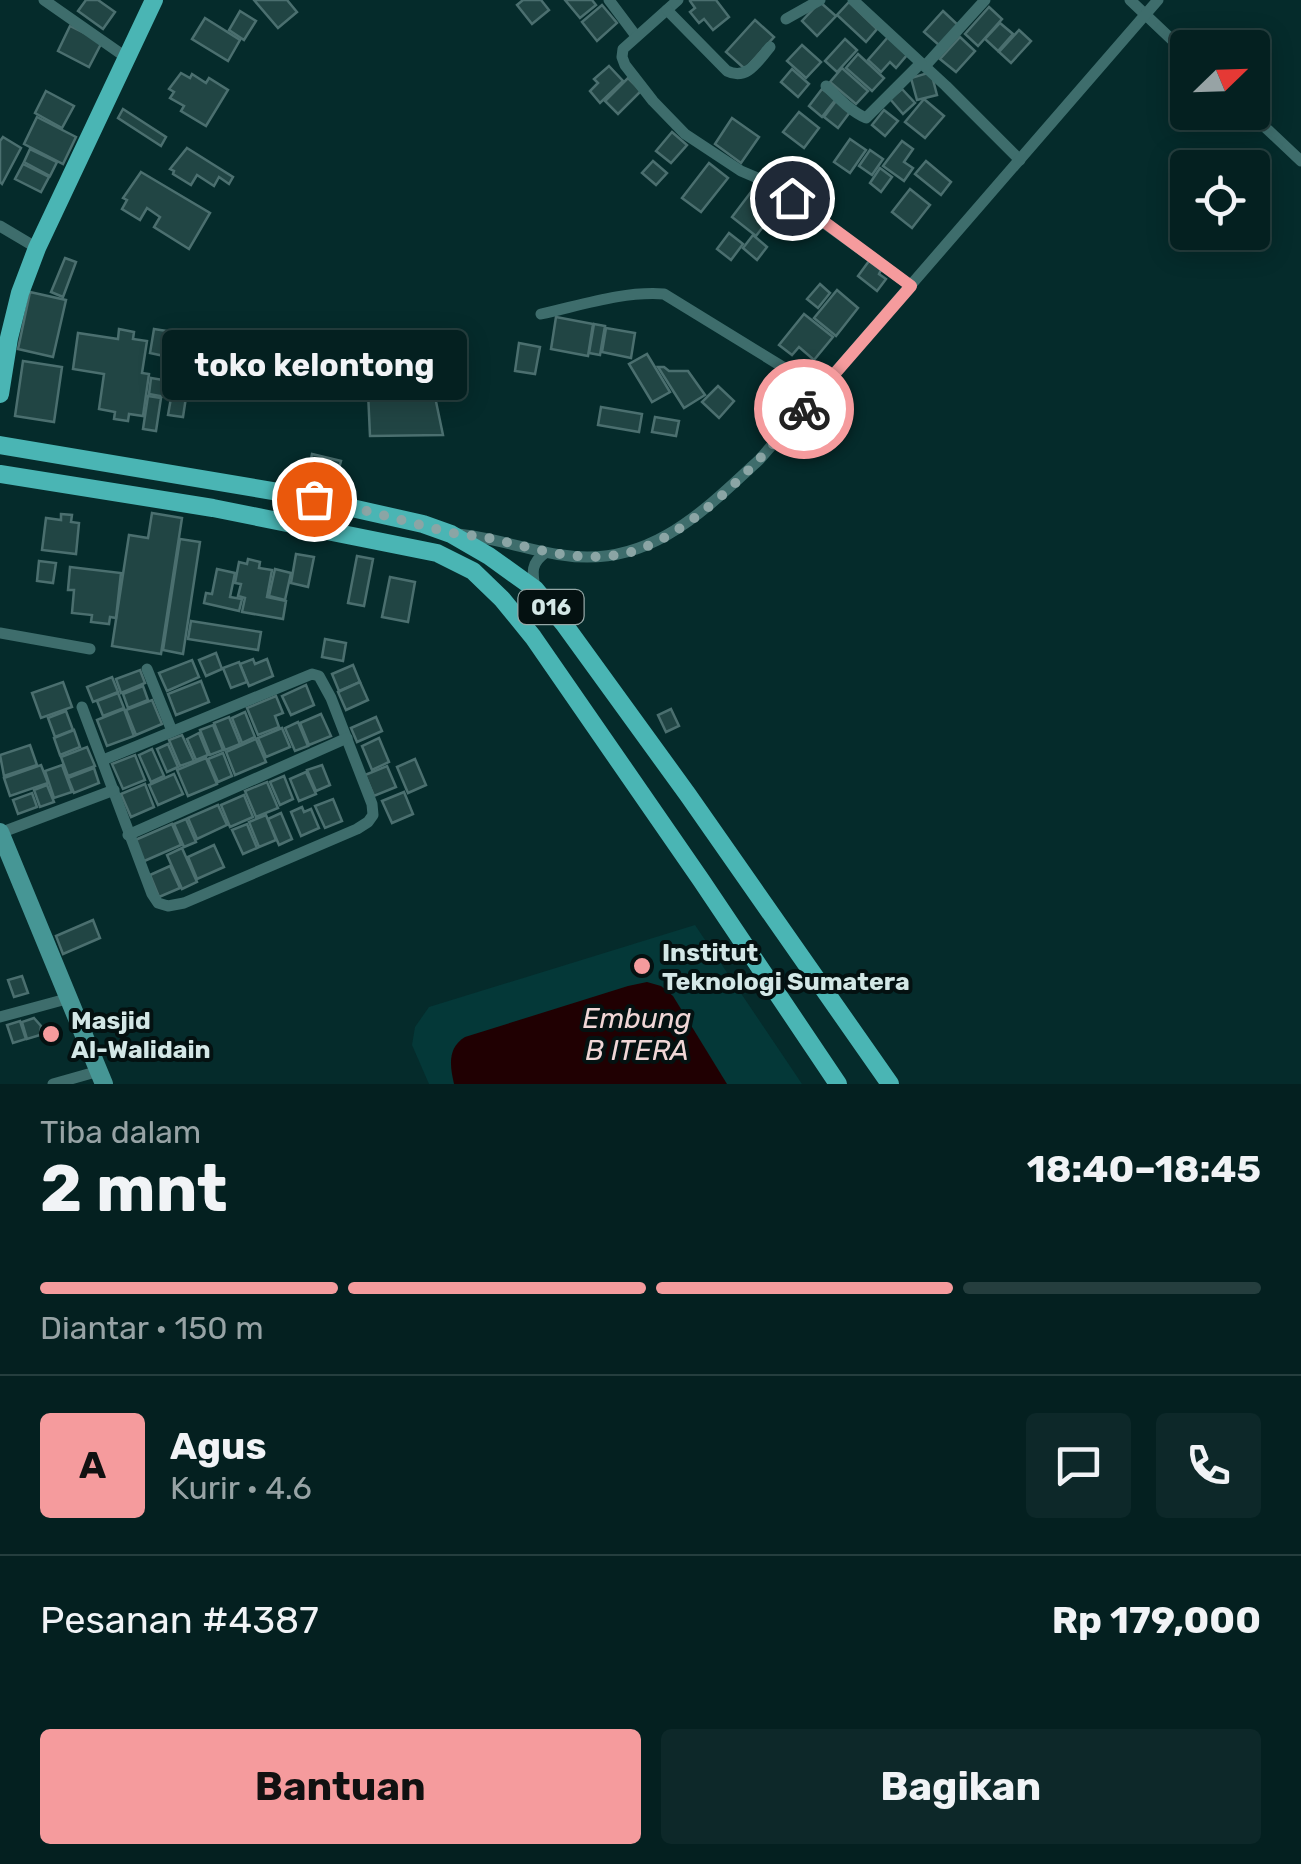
<!DOCTYPE html>
<html lang="id">
<head>
<meta charset="utf-8">
<style>
  :root { --surface:#042020; --page:#0d2829; --text:#f1f3f6; --muted:#97a3a5; --line:#253e3e; --accent:#f59b9d }
  body { margin:0; font-family:Rubik,sans-serif; background:var(--page); color:var(--text); height:100vh; display:flex; flex-direction:column; font-size:38px; white-space:nowrap }
  * { box-sizing:border-box; margin:0 }
  p { font-size:32px; color:var(--muted) }
  .icon { flex:none; width:55px; height:55px; fill:none; stroke:currentColor; stroke-width:2; stroke-linecap:round; stroke-linejoin:round }
  .map { position:relative; height:1084px; overflow:hidden }
  .side { display:flex; flex-direction:column; background:var(--surface); flex:1 }
  .side>* { flex:none }
  .needle { width:65px; rotate:67deg }
  .tools { position:absolute; left:1170px; top:30px; display:grid; gap:20px }
  .tools a { display:grid; place-items:center; width:100px; height:100px; border-radius:10px; background:var(--surface); box-shadow:0 5px 25px #0003,0 0 0 2px var(--line); font-size:50px }
  .pin { position:absolute; display:grid; place-items:center; width:85px; height:85px; color:#fff; margin:-42px; border:5px solid #fff; border-radius:50%; box-shadow:0 2px 10px #0007 }
  .courier { position:absolute; display:grid; place-items:center; width:100px; height:100px; margin:-50px; border:8px solid #f59b9d; border-radius:50%; background:#fff; color:#222; box-shadow:0 2px 12px #0007 }
  .bubble { position:absolute; height:70px; border-radius:10px; background:var(--surface); box-shadow:0 5px 25px #0003,0 0 0 2px var(--line); font-size:32px; font-weight:700; line-height:70px; text-align:center }
  .summary em { font-style:normal; font-weight:700 }
  .summary div { display:flex; flex-direction:column-reverse }
  .summary { display:flex; align-items:center; justify-content:space-between; height:170px; padding:0 40px }
  h1 { font-size:65px; font-weight:700; line-height:75px }
  .bar { display:grid; grid-template-columns:repeat(4,1fr); gap:15px 10px; align-content:center; height:120px; padding:0 40px }
  .bar i { height:12px; border-radius:8px; background:var(--line) }
  .bar .active { background:var(--accent) }
  .bar p { grid-column:span 4 }
  .line { display:flex; align-items:center; gap:25px; padding:0 40px; border-top:2px solid var(--line) }
  .line div { flex:1 }
  .round { display:grid; place-items:center; flex:none; width:105px; height:105px; border-radius:10px; background:var(--page) }
  .primary-button { display:flex; gap:20px; margin-top:auto; padding:20px 40px }
  .primary-button a { flex:1; height:115px; border-radius:10px; background:var(--accent); color:#111; font-size:40px; font-weight:700; line-height:115px; text-align:center }
  .primary-button a+a { background:var(--page); color:var(--text) }
  .map>svg:first-child { display:block }
  .built { fill:#043838 }
  .water { fill:#200002 }
  .building { fill:#214544; stroke:#4b6f6f; stroke-width:2.5 }
  .lines { fill:none; stroke-linecap:round; stroke-linejoin:round }
  .street { stroke:#3e6d6c; stroke-width:11 }
  .secondary { stroke:#469695; stroke-width:18 }
  .primary { stroke:#4ab5b4; stroke-width:18 }
  .done { stroke:#8ba5a5; stroke-width:10; stroke-dasharray:0 18 }
  .route { stroke:#f59b9d; stroke-width:12 }
  .poi-dot { fill:#f59b9d; stroke:#041111; stroke-width:4 }
  .labels { text-anchor:middle; stroke-width:8; stroke-linejoin:round; paint-order:stroke }
  .shield { fill:#041111; stroke:#95a7a6; stroke-width:2.5 }
  .shield-label { font-size:22px; font-weight:bold; fill:#d3e7e6 }
  .poi-label { font-size:25px; font-weight:bold; fill:#d3e7e6; stroke:#041111; text-anchor:start }
  .water-label { font-size:28px; font-style:italic; fill:#f0d6d6; stroke:#041111 }
</style>
</head>
<body>
<div class="map">
<svg width="1301" height="1084" viewBox="0 0 1301 1084">
  <rect width="100%" height="100%" fill="#052b2b"/>
  <polygon class="built" points="695,925 802,1084 429,1084 412,1045 415,1027 429,1007"/>
  <path class="water" d="M647 982 661 986 673 996 727 1084H454C450 1066 447 1048 465 1037L628 986Z"/>
  <g class="building">
    <polygon points="86,0 98,0 115,12 103,29 78,11"/>
    <polygon points="254,0 287,0 297,12 278,28"/>
    <polygon points="523,0 541,0 549,10 532,24 517,5"/>
    <polygon points="565,0 592,0 596,5 580,18"/>
    <polygon points="691,0 716,0 729,17 713,30 704,19 699,23 690,12 695,8 690,1"/>
    <polygon points="820,2 836,16 817,36 802,21"/>
    <polygon points="849,2 877,29 866,42 837,15"/>
    <polygon points="602,5 617,23 597,41 582,22"/>
    <polygon points="989,7 1002,19 978,46 965,34"/>
    <polygon points="240,11 256,21 244,40 229,30"/>
    <polygon points="943,11 958,25 940,46 924,32"/>
    <polygon points="205,18 240,40 228,61 192,39"/>
    <polygon points="755,20 774,37 745,69 726,52"/>
    <polygon points="1000,23 1013,34 998,51 985,39"/>
    <polygon points="70,26 102,42 89,67 58,51"/>
    <polygon points="1019,30 1031,41 1011,63 999,52"/>
    <polygon points="888,37 907,55 896,68 890,62 881,72 868,60"/>
    <polygon points="960,37 975,51 956,72 940,59"/>
    <polygon points="845,39 857,50 837,72 825,61"/>
    <polygon points="802,45 821,62 806,78 787,61"/>
    <polygon points="858,54 884,78 872,91 846,68"/>
    <polygon points="609,66 623,81 600,103 590,91 598,83 594,79"/>
    <polygon points="842,68 868,91 856,104 830,82"/>
    <polygon points="792,69 809,84 798,97 781,82"/>
    <polygon points="931,72 937,95 917,100 911,78"/>
    <polygon points="181,73 190,78 192,74 206,83 209,78 228,90 206,126 181,111 184,106 170,98 174,92 169,89"/>
    <polygon points="628,78 641,91 618,114 605,101"/>
    <polygon points="822,89 836,99 822,117 809,106"/>
    <polygon points="902,89 915,103 903,114 890,99"/>
    <polygon points="46,91 74,106 62,128 35,113"/>
    <polygon points="924,99 944,116 925,138 905,122"/>
    <polygon points="836,101 850,112 838,128 824,117"/>
    <polygon points="123,109 166,137 161,146 118,118"/>
    <polygon points="884,110 898,121 885,136 872,125"/>
    <polygon points="799,112 819,128 804,148 783,132"/>
    <polygon points="37,117 76,137 63,164 24,144"/>
    <polygon points="732,118 759,137 741,163 715,144"/>
    <polygon points="672,132 687,145 671,163 656,151"/>
    <polygon points="3,137 21,148 2,184 0,182 0,141"/>
    <polygon points="850,139 866,150 850,173 834,162"/>
    <polygon points="902,141 913,149 904,162 913,168 904,181 883,166"/>
    <polygon points="187,148 233,177 229,184 219,177 214,186 197,175 191,185 173,174 174,171 170,169"/>
    <polygon points="30,149 57,162 50,176 24,162"/>
    <polygon points="870,150 883,159 872,175 859,166"/>
    <polygon points="653,161 667,173 656,185 642,173"/>
    <polygon points="926,161 951,182 941,195 915,174"/>
    <polygon points="709,163 728,178 701,212 682,198"/>
    <polygon points="23,164 49,177 41,192 15,179"/>
    <polygon points="880,168 892,177 881,192 870,183"/>
    <polygon points="141,172 210,213 189,249 154,227 160,217 147,208 140,220 122,209 127,200 123,198"/>
    <polygon points="910,189 930,205 912,228 892,212"/>
    <polygon points="751,192 775,211 756,236 732,217"/>
    <polygon points="729,233 743,244 731,260 717,249"/>
    <polygon points="753,235 767,247 757,260 743,248"/>
    <polygon points="65,258 76,262 63,297 51,292"/>
    <polygon points="869,261 881,270 879,274 886,279 877,291 858,276"/>
    <polygon points="820,284 830,293 818,308 807,299"/>
    <polygon points="837,290 858,308 836,336 814,318"/>
    <polygon points="30,292 66,300 53,357 18,349"/>
    <polygon points="804,314 833,337 814,360 799,347 792,355 779,345"/>
    <polygon points="556,317 593,324 588,356 551,349"/>
    <polygon points="594,324 605,326 600,355 589,353"/>
    <polygon points="606,328 635,333 631,358 602,352"/>
    <polygon points="119,329 134,332 133,339 147,341 142,373 149,374 143,416 129,414 128,421 114,419 115,412 99,409 104,374 73,369 78,333 118,339"/>
    <polygon points="154,329 199,336 195,360 177,357 175,365 163,363 164,356 150,353"/>
    <polygon points="519,343 540,347 535,374 515,371"/>
    <polygon points="647,354 670,392 652,402 629,364"/>
    <polygon points="23,361 62,367 54,422 15,416"/>
    <polygon points="658,367 664,367 669,371 688,371 705,395 684,408"/>
    <polygon points="429,368 443,435 370,436 367,370"/>
    <polygon points="151,378 188,384 183,417 168,415 171,398 149,394"/>
    <polygon points="718,386 734,401 719,418 702,402"/>
    <polygon points="148,396 161,398 156,431 143,429"/>
    <polygon points="601,407 642,414 639,432 598,425"/>
    <polygon points="655,417 679,421 676,436 652,432"/>
    <polygon points="312,454 341,461 337,476 309,469"/>
    <polygon points="152,513 182,518 161,654 112,646 129,535 148,538"/>
    <polygon points="61,514 72,515 71,522 79,523 76,554 42,550 46,518 61,520"/>
    <polygon points="180,539 200,542 183,654 163,650"/>
    <polygon points="296,554 314,557 308,587 291,583"/>
    <polygon points="357,556 373,559 364,606 348,603"/>
    <polygon points="248,559 260,562 259,568 272,570 267,597 286,601 283,619 242,612 245,598 238,596 241,584 235,583 239,562 247,564"/>
    <polygon points="39,561 56,563 53,583 37,581"/>
    <polygon points="70,567 121,573 116,618 110,617 109,624 91,622 92,615 72,613 74,590 68,590"/>
    <polygon points="217,569 235,573 230,597 242,599 239,611 204,603 206,593 212,594"/>
    <polygon points="275,569 291,573 285,600 269,596"/>
    <polygon points="390,577 415,582 408,622 382,617"/>
    <polygon points="191,621 261,632 258,650 188,639"/>
    <polygon points="325,639 346,643 343,661 322,657"/>
    <polygon points="216,653 222,669 206,676 199,660"/>
    <polygon points="253,659 255,664 267,659 273,676 249,686 240,664"/>
    <polygon points="192,660 199,677 167,691 159,673"/>
    <polygon points="239,662 247,682 231,688 223,668"/>
    <polygon points="353,665 360,682 339,691 332,674"/>
    <polygon points="140,670 145,683 121,693 116,679"/>
    <polygon points="112,677 118,692 93,702 87,687"/>
    <polygon points="201,681 209,702 176,715 168,694"/>
    <polygon points="63,682 72,707 41,718 32,693"/>
    <polygon points="360,682 368,700 346,710 338,692"/>
    <polygon points="306,685 314,705 291,715 282,696"/>
    <polygon points="143,686 148,700 128,708 123,694"/>
    <polygon points="118,693 124,708 103,716 97,701"/>
    <polygon points="276,696 283,713 275,716 279,727 258,735 247,708"/>
    <polygon points="152,700 162,724 136,735 126,710"/>
    <polygon points="124,709 134,736 107,746 97,720"/>
    <polygon points="671,709 679,726 666,732 658,715"/>
    <polygon points="66,711 73,730 55,737 48,718"/>
    <polygon points="245,712 255,737 242,743 232,718"/>
    <polygon points="321,714 331,736 309,745 300,723"/>
    <polygon points="229,717 240,744 225,750 214,723"/>
    <polygon points="376,717 382,731 357,742 351,728"/>
    <polygon points="298,722 308,746 295,751 285,728"/>
    <polygon points="213,725 223,750 210,755 200,730"/>
    <polygon points="282,728 290,747 266,757 258,738"/>
    <polygon points="74,730 80,747 60,755 54,738"/>
    <polygon points="199,733 208,755 196,760 187,739"/>
    <polygon points="182,735 194,761 180,766 169,740"/>
    <polygon points="379,738 389,762 372,770 362,746"/>
    <polygon points="256,739 266,762 235,775 226,752"/>
    <polygon points="168,744 178,767 167,772 157,749"/>
    <polygon points="30,745 37,765 4,776 0,755"/>
    <polygon points="87,747 95,766 68,776 61,757"/>
    <polygon points="152,749 164,776 151,782 139,755"/>
    <polygon points="223,753 232,776 218,782 208,759"/>
    <polygon points="135,755 145,780 123,789 112,764"/>
    <polygon points="206,758 217,784 188,796 177,770"/>
    <polygon points="415,759 426,785 408,793 397,767"/>
    <polygon points="41,765 48,783 10,796 4,778"/>
    <polygon points="62,765 72,792 54,798 45,771"/>
    <polygon points="322,765 330,785 316,791 307,770"/>
    <polygon points="387,766 396,787 374,796 365,775"/>
    <polygon points="94,768 99,783 74,793 68,778"/>
    <polygon points="306,772 316,794 299,801 290,779"/>
    <polygon points="174,774 183,794 158,805 149,785"/>
    <polygon points="284,776 293,799 280,805 270,782"/>
    <polygon points="267,782 278,808 256,817 245,791"/>
    <polygon points="145,784 154,807 131,817 121,794"/>
    <polygon points="47,785 54,802 40,807 34,790"/>
    <polygon points="404,792 413,814 392,823 382,801"/>
    <polygon points="32,793 37,807 18,814 13,800"/>
    <polygon points="244,795 253,817 230,827 221,805"/>
    <polygon points="333,799 342,821 325,828 315,806"/>
    <polygon points="218,805 227,825 197,839 188,818"/>
    <polygon points="302,807 304,812 311,809 319,828 301,836 291,812"/>
    <polygon points="281,813 292,839 279,845 268,819"/>
    <polygon points="266,815 276,840 259,847 249,822"/>
    <polygon points="186,819 196,842 184,847 174,824"/>
    <polygon points="172,824 181,845 142,862 133,841"/>
    <polygon points="247,824 257,848 243,854 232,830"/>
    <polygon points="214,845 224,867 197,879 188,857"/>
    <polygon points="182,848 197,882 182,889 167,855"/>
    <polygon points="170,866 180,888 159,897 150,875"/>
    <polygon points="93,920 100,938 63,954 56,936"/>
    <polygon points="22,976 28,993 14,997 8,980"/>
    <polygon points="34,1018 41,1026 40,1035 27,1039 22,1022"/>
    <polygon points="20,1021 26,1039 13,1043 7,1025"/>
  </g>
  <g class="lines">
    <g class="street">
      <polyline points="44,0 127,58"/>
      <polyline points="609,0 636,36"/>
      <polyline points="678,0 623,49 622,57 625,65 653,101 685,134 741,171 769,183 911,286"/>
      <polyline points="853,0 946,86 1020,160"/>
      <polyline points="1130,0 1188,55"/>
      <path d="M667 10 727 71C747 81 758 61 770 47"/>
      <polyline points="786,19 820,0"/>
      <polyline points="925,66 985,0"/>
      <path d="M826 86C838 97 851 112 866 118L921 63"/>
      <polyline points="1249,112 1301,161"/>
      <polyline points="0,226 37,248"/>
      <path d="M541 314C582 305 623 291 664 294L791 372 819 392"/>
      <path d="M457 534C493 537 526 550 562 555 647 569 702 513 760 459L1158 0"/>
      <path d="M535 588C532 572 531 563 545 553"/>
      <polyline points="0,633 90,649"/>
      <polyline points="147,669 172,731"/>
      <polyline points="82,707 152,894 158,903 168,906 184,903 357,829 368,822 373,815 372,804 331,698 319,676 312,674 103,760"/>
      <polyline points="0,833 114,790"/>
      <polyline points="128,835 347,738"/>
      <polyline points="0,1017 70,998"/>
      <polyline points="53,1084 99,1071"/>
    </g>
    <polyline class="secondary" points="0,832 104,1084"/>
    <g class="primary">
      <polyline points="0,394 9,338 20,293 37,248 154,0"/>
      <polyline points="0,445 285,493 423,524 451,534 489,556 535,589 564,624 688,795 890,1084"/>
      <polyline points="0,474 213,508 437,553 473,571 502,599 533,637 701,880 838,1084"/>
    </g>
  </g>
  <g class="lines">
    <path class="done" d="M314 499C359 508 403 521 448 532 463 536 478 535 493 539 545 551 598 569 650 545 707 519 764 456 804 409"/>
    <polyline class="route" points="792,198 911,286 804,409"/>
  </g>
  <g class="poi-dot">
    <circle cx="642" cy="966" r="10"/>
    <circle cx="51" cy="1034" r="10"/>
  </g>
  <g class="labels">
    <rect class="shield" x="518.5" y="590" width="65" height="34" rx="8"/>
    <g class="shield-label">
      <text x="551" y="615">016</text>
    </g>
    <g class="poi-label">
      <text x="662" y="961">Institut<tspan x="662" dy="29">Teknologi Sumatera</tspan></text>
      <text x="71" y="1029">Masjid<tspan x="71" dy="29">Al-Walidain</tspan></text>
    </g>
    <g class="water-label">
      <text x="637" y="1028">Embung<tspan x="637" dy="32">B ITERA</tspan></text>
    </g>
  </g>
</svg>
<div class="tools">
<a><svg class="needle" viewBox="-14 -14 28 28"><path d="M0-13l5 13h-10z" fill="#e53935"/><path d="M0 13l5-13h-10z" fill="#97a3a5"/></svg></a>
<a><svg class="icon" aria-label="locate" viewBox="0 0 24 24"><circle cx="12" cy="12" r="6"/><path d="M12 2v4M12 18v4M2 12h4M18 12h4"/></svg></a>
</div>
<div class="pin" style="left:314px;top:499px;background:#ea580c"><svg class="icon" aria-label="bag" viewBox="0 0 24 24"><path d="M5 8h14l-1 12H6zM9 8a3 3 0 0 1 6 0"/></svg></div>
<div class="pin" style="left:792px;top:198px;background:#1f2937"><svg class="icon" aria-label="home" viewBox="0 0 24 24"><path d="M3 11l9-7 9 7M6 9v11h12V9"/></svg></div>
<div class="courier" style="left:804px;top:409px"><svg class="icon" aria-label="bike" viewBox="0 0 24 24"><circle cx="6" cy="16" r="4"/><circle cx="18" cy="16" r="4"/><path d="M6 16l4-8h5l3 8M10 8l3 8H6M13 5h3"/></svg></div>
<div class="bubble" style="left:162px;top:330px;width:305px">toko kelontong</div>
</div>
<section class="side">
<div class="summary"><div><h1>2 mnt</h1><p>Tiba dalam</p></div><em>18:40–18:45</em></div>
<div class="bar"><i class="active"></i><i class="active"></i><i class="active"></i><i></i><p>Diantar · 150 m</p></div>
<div class="line" style="height:180px"><b class="round" style="background:var(--accent);color:#111">A</b><div><b>Agus</b><p>Kurir · 4.6</p></div><a class="round"><svg class="icon" aria-label="chat" viewBox="0 0 24 24"><path d="M4 5h16v11H9l-5 4z"/></svg></a><a class="round"><svg class="icon" aria-label="phone" viewBox="0 0 24 24"><path d="M5 4h4l2 5-3 2q2 4 5 5l2-3 5 2v4C11 20 4 13 5 4z"/></svg></a></div>
<div class="line" style="height:130px"><div>Pesanan #4387</div><b>Rp 179,000</b></div>
<div class="primary-button"><a>Bantuan</a><a>Bagikan</a></div>
</section>
</body>
</html>
